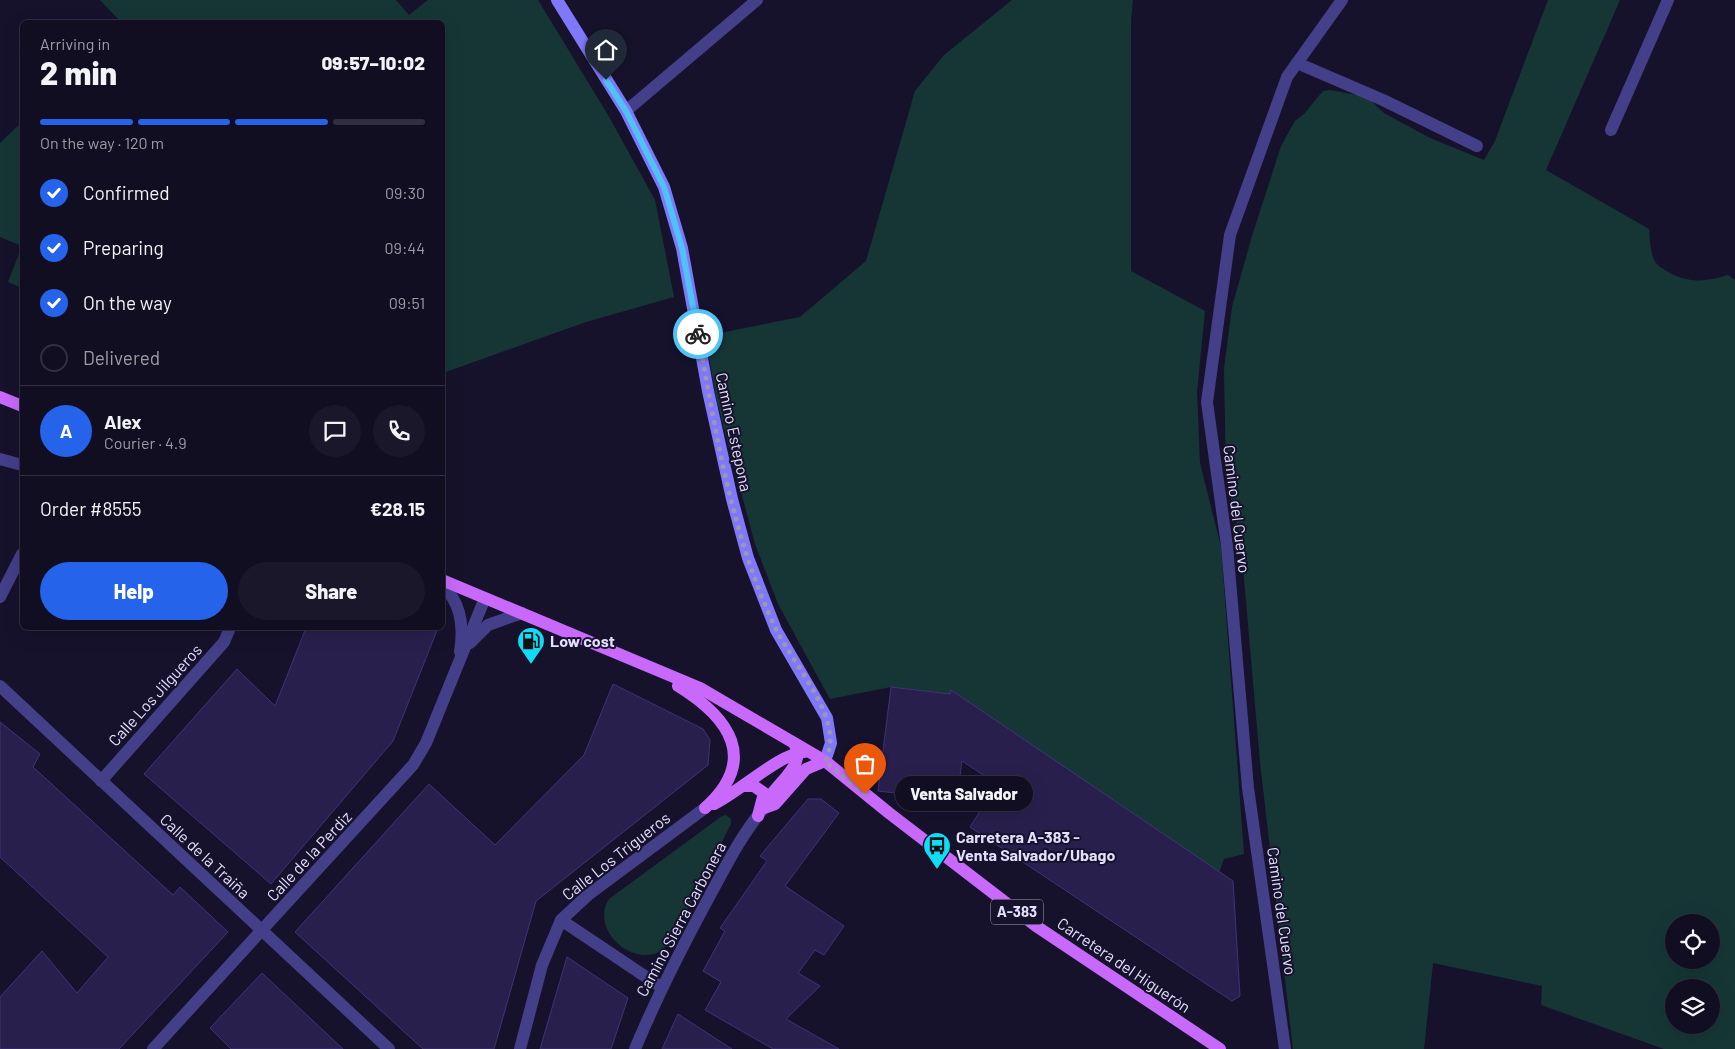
<!DOCTYPE html>
<html lang="en">
<head>
<meta charset="utf-8">
<style>
  :root { --surface:#110e21; --page:#1a172a; --text:#f1f3f6; --muted:#9c9ca5; --line:#302e3f; --accent:#2563eb }
  body { margin:0; font-family:Barlow,sans-serif; background:var(--page); color:var(--text); height:100vh; display:flex; flex-direction:column; font-size:19px; white-space:nowrap }
  * { box-sizing:border-box; margin:0 }
  p { font-size:16px; color:var(--muted) }
  .icon { flex:none; width:28px; height:28px; fill:none; stroke:currentColor; stroke-width:2; stroke-linecap:round; stroke-linejoin:round }
  .map { position:relative; flex:1; overflow:hidden }
  .drawer { position:absolute; left:20px; top:20px; width:425px; height:610px; display:flex; flex-direction:column; background:var(--surface); border-radius:8px; box-shadow:0 5px 20px #0002,0 0 0 1px var(--line) }
  .drawer>* { flex:none }
  .buttons { position:absolute; left:1665px; top:914px; display:grid; gap:10px }
  .buttons a { display:grid; place-items:center; width:55px; height:55px; border-radius:50%; background:var(--surface); box-shadow:0 5px 20px #0002,0 0 0 1px var(--line); font-size:25px }
  .pin { position:absolute; display:grid; place-items:center; width:42px; height:42px; color:#fff; margin:-51px -21px; border-radius:50% 50% 50% 0; rotate:-45deg; box-shadow:0 0 5px #0007 }
  .pin .icon { rotate:45deg }
  .courier { position:absolute; display:grid; place-items:center; width:50px; height:50px; margin:-25px; border:4px solid #4fc3f7; border-radius:50%; background:#fff; color:#222; box-shadow:0 1px 6px #0007 }
  .bubble { position:absolute; height:35px; border-radius:18px; background:var(--surface); box-shadow:0 5px 20px #0002,0 0 0 1px var(--line); font-size:16px; font-weight:800; line-height:35px; text-align:center }
  .overview em { font-style:normal; font-weight:800 }
  .overview div { display:flex; flex-direction:column-reverse }
  .overview { display:flex; align-items:center; justify-content:space-between; height:85px; padding:0 20px }
  h1 { font-size:32px; font-weight:800; line-height:38px }
  .bar { display:grid; grid-template-columns:repeat(4,1fr); gap:8px 5px; align-content:center; height:60px; padding:0 20px }
  .bar i { height:6px; border-radius:4px; background:var(--line) }
  .bar .on { background:var(--accent) }
  .bar p { grid-column:span 4 }
  .line { display:flex; align-items:center; gap:12px; padding:0 20px; border-top:1px solid var(--line) }
  .line div { flex:1 }
  .round { display:grid; place-items:center; flex:none; width:52px; height:52px; border-radius:26px; background:var(--page) }
  ol { padding:0 20px; list-style:none }
  li { display:flex; align-items:center; gap:15px; height:55px }
  li p { margin-inline-start:auto }
  li .icon { padding:5px; border-radius:50%; background:var(--accent); color:#fff; stroke-width:4 }
  li:last-child { color:var(--muted) }
  li i { width:28px; height:28px; border:2px solid var(--line); border-radius:50% }
  .action { display:flex; gap:10px; margin-top:auto; padding:10px 20px }
  .action a { flex:1; height:58px; border-radius:30px; background:var(--accent); color:#fff; font-size:20px; font-weight:800; line-height:58px; text-align:center }
  .action a+a { background:var(--page); color:var(--text) }
  .map>svg:first-child { display:block }
  .green { fill:#163636; fill-rule:evenodd }
  .building { fill:#291f4d; stroke:#413278 }
  .lines { fill:none; stroke-linecap:round; stroke-linejoin:round }
  .street { stroke:#443f89; stroke-width:12 }
  .secondary { stroke:#7f78fb; stroke-width:12 }
  .primary { stroke:#c869fb; stroke-width:12 }
  .done { stroke:#9c97b4; stroke-width:5; stroke-dasharray:0 9 }
  .route { stroke:#4fc3f7; stroke-width:6 }
  .labels { text-anchor:middle; stroke-width:4; stroke-linejoin:round; paint-order:stroke }
  .shield { fill:#17122c; stroke:#a6a2bf; stroke-width:1 }
  .shield-label { font-size:15px; font-weight:bold; fill:#e3dffe }
  .street-label { font-size:16px; fill:#e3dffe; stroke:#17122c }
  .poi-label { font-size:16px; font-weight:bold; fill:#e3dffe; stroke:#17122c; text-anchor:start }
</style>
</head>
<body>
<div class="map">
<svg width="1735" height="1049" viewBox="0 0 1735 1049">
  <rect width="100%" height="100%" fill="#17122c"/>
  <g class="green">
    <polygon points="100,0 396,0 409,15 428,0 538,0 608,115 655,200 674,297 586,322 443,373 442,22 121,22"/>
    <polygon points="1012,0 1133,0 1131,20 1131,271 1205,311 1197,392 1200,463 1221,547 1244,854 1224,859 1219,873 950,694 891,687 830,699 778,604 755,544 717,402 705,336 800,317 866,261 915,91 944,55"/>
    <path d="M1548 0H1620L1546 170 1649 229C1650 240 1650 254 1656 263 1658 266 1662 268 1665 270 1686 284 1705 282 1728 275L1735 280V1049H1664L1541 1005 1542 986 1433 963 1424 1049H1293L1260 762 1241 544 1226 476 1224 369 1232 307 1252 236 1281 146 1295 121 1304 114 1323 91 1330 90 1367 97 1384 113 1430 138 1484 160 1495 141ZM1674 922H1711V960H1674ZM1674 988H1711V1025H1674Z"/>
    <polygon points="22,122 22,288 8,282 22,246 0,237 0,143"/>
    <path d="M726 815 731 819V824L672 940C667 945 663 950 657 953 627 964 591 927 609 899L722 816Z"/>
  </g>
  <g class="building">
    <polygon points="306,628 438,628 393,741 271,884 144,774 237,669 275,706"/>
    <polygon points="613,684 703,729 710,740 708,765 536,901 494,1049 423,1049 295,932 429,784 495,845 584,755"/>
    <polygon points="891,687 950,694 951,690 1233,881 1240,996 1232,1001 970,827 997,784 962,761 957,798 950,807 913,785 913,795 878,791"/>
    <polygon points="0,722 40,754 33,767 173,895 180,887 228,932 119,1049 0,1049 0,997 42,951 77,993 108,957 0,857"/>
    <polygon points="808,799 821,799 839,813 785,886 844,926 824,955 815,950 798,973 820,986 786,1019 839,1049 773,1049 705,1010 721,982 703,971 725,931 720,928 767,861 760,856"/>
    <polygon points="567,957 628,998 611,1049 540,1049"/>
    <polygon points="262,973 343,1049 231,1049 210,1028"/>
    <polygon points="678,1014 701,1029 732,1049 662,1049"/>
  </g>
  <g class="lines">
    <g class="street">
      <polyline points="1297,63 1383,100 1477,146"/>
      <polyline points="626,111 757,0"/>
      <polyline points="1611,130 1668,0"/>
      <polyline points="0,459 22,465"/>
      <path d="M442 585C461 602 464 627 460 652"/>
      <polyline points="0,597 22,554"/>
      <polyline points="470,643 488,625 522,613"/>
      <polyline points="0,686 389,1049"/>
      <polyline points="101,781 224,642 230,628"/>
      <polyline points="561,920 661,987"/>
      <polyline points="153,1049 413,765 426,743 485,598"/>
      <polyline points="520,1049 542,965 561,920 588,895 705,808"/>
      <path d="M635 1049C657 996 681 949 708 899 725 868 741 835 764 808"/>
      <polyline points="1285,1049 1248,788 1227,546 1207,402 1230,235 1287,77 1342,0"/>
    </g>
    <polyline class="secondary" points="557,0 626,111 664,187 682,248 708,391 732,499 748,558 776,630 827,718 831,743 825,761"/>
    <g class="primary">
      <polyline points="0,397 22,406"/>
      <polyline points="442,580 700,688 825,761 889,813 1036,926 1220,1049"/>
      <path d="M678 686C730 718 759 760 705 808"/>
      <path d="M794 743C809 767 770 786 764 808L775 804 806 769 825 761"/>
      <polyline points="745,786 754,786 764,793 758,816"/>
      <path d="M714 804C739 792 779 754 804 752"/>
    </g>
  </g>
  <g class="lines">
    <path class="done" d="M698 334C716 432 732 538 776 629 793 665 847 721 825 761L865 794"/>
    <polyline class="route" points="606,80 626,111 664,187 682,248 698,334"/>
  </g>
  <defs>
    <symbol id="fuel-pin" viewBox="-11 -11 22 30"><path d="M0 17L-7.5 6A9.5 9.5 0 1 1 7.5 6Z" fill="#10dcf8" stroke="#17122c"/><path d="M-5.5-6h7V0h2V4h1.3V-2.5L3-4.5l.8-.8L6-3V5H2.5V1h-1V6h-7ZM-4.2-4.7v3.2H.2V-4.7Z" fill="#111"/></symbol>
    <symbol id="bus-pin" viewBox="-11 -11 22 30"><path d="M0 17L-7.5 6A9.5 9.5 0 1 1 7.5 6Z" fill="#10dcf8" stroke="#17122c"/><path d="M-5-6H5V4H4V6H2V4H-2V6H-4V4H-5ZM-3.5-4V0h7V-4ZM-3.5 1.2v1.5H-2V1.2ZM2 1.2v1.5H3.5V1.2Z" fill="#111"/></symbol>
  </defs>
  <g fill-rule="evenodd">
    <use href="#fuel-pin" x="515" y="625" width="32" height="43"/>
    <use href="#bus-pin" x="921" y="830" width="32" height="43"/>
  </g>
  <g class="labels">
    <rect class="shield" x="991" y="899.5" width="52" height="25" rx="4"/>
    <g class="shield-label">
      <text x="1017" y="917">A-383</text>
    </g>
    <g class="street-label">
      <text transform="translate(734 432) rotate(78)" y="6">Camino Estepona</text>
      <text transform="translate(1237 509) rotate(83)" y="6">Camino del Cuervo</text>
      <text transform="translate(155 695) rotate(-48)" y="6">Calle Los Jilgueros</text>
      <text transform="translate(205 856) rotate(43)" y="6">Calle de la Traiña</text>
      <text transform="translate(309 856) rotate(-47)" y="6">Calle de la Perdiz</text>
      <text transform="translate(616 856) rotate(-38)" y="6">Calle Los Trigueros</text>
      <text transform="translate(1282 911) rotate(82)" y="6">Camino del Cuervo</text>
      <text transform="translate(681 919) rotate(-62)" y="6">Camino Sierra Carbonera</text>
      <text transform="translate(1124 965) rotate(34)" y="6">Carretera del Higuerón</text>
    </g>
    <g class="poi-label">
      <text x="550" y="647">Low cost</text>
      <text x="956" y="843">Carretera A-383 -<tspan x="956" dy="18">Venta Salvador/Ubago</tspan></text>
    </g>
  </g>
</svg>
<div class="buttons">
<a><svg class="icon" aria-label="locate" viewBox="0 0 24 24"><circle cx="12" cy="12" r="6"/><path d="M12 2v4M12 18v4M2 12h4M18 12h4"/></svg></a>
<a><svg class="icon" aria-label="layers" viewBox="0 0 24 24"><path d="M12 4l9 5-9 5-9-5zM3 14l9 5 9-5"/></svg></a>
</div>
<div class="pin" style="left:865px;top:794px;background:#ea580c"><svg class="icon" aria-label="bag" viewBox="0 0 24 24"><path d="M5 8h14l-1 12H6zM9 8a3 3 0 0 1 6 0"/></svg></div>
<div class="pin" style="left:606px;top:80px;background:#1f2937"><svg class="icon" aria-label="home" viewBox="0 0 24 24"><path d="M3 11l9-7 9 7M6 9v11h12V9"/></svg></div>
<div class="courier" style="left:698px;top:334px"><svg class="icon" aria-label="bike" viewBox="0 0 24 24"><circle cx="6" cy="16" r="4"/><circle cx="18" cy="16" r="4"/><path d="M6 16l4-8h5l3 8M10 8l3 8H6M13 5h3"/></svg></div>
<div class="bubble" style="left:895px;top:776px;width:138px">Venta Salvador</div>
<section class="drawer">
<div class="overview"><div><h1>2 min</h1><p>Arriving in</p></div><em>09:57–10:02</em></div>
<div class="bar"><i class="on"></i><i class="on"></i><i class="on"></i><i></i><p>On the way · 120 m</p></div>
<ol>
<li><svg class="icon" aria-label="check" viewBox="0 0 24 24"><path d="M5 12l5 5 9-10"/></svg>Confirmed<p>09:30</p></li>
<li><svg class="icon" aria-label="check" viewBox="0 0 24 24"><path d="M5 12l5 5 9-10"/></svg>Preparing<p>09:44</p></li>
<li><svg class="icon" aria-label="check" viewBox="0 0 24 24"><path d="M5 12l5 5 9-10"/></svg>On the way<p>09:51</p></li>
<li><i></i>Delivered</li>
</ol>
<div class="line" style="height:90px"><b class="round" style="background:var(--accent);color:#fff">A</b><div><b>Alex</b><p>Courier · 4.9</p></div><a class="round"><svg class="icon" aria-label="chat" viewBox="0 0 24 24"><path d="M4 5h16v11H9l-5 4z"/></svg></a><a class="round"><svg class="icon" aria-label="phone" viewBox="0 0 24 24"><path d="M5 4h4l2 5-3 2q2 4 5 5l2-3 5 2v4C11 20 4 13 5 4z"/></svg></a></div>
<div class="line" style="height:65px"><div>Order #8555</div><b>€28.15</b></div>
<div class="action"><a>Help</a><a>Share</a></div>
</section>
</div>
</body>
</html>
